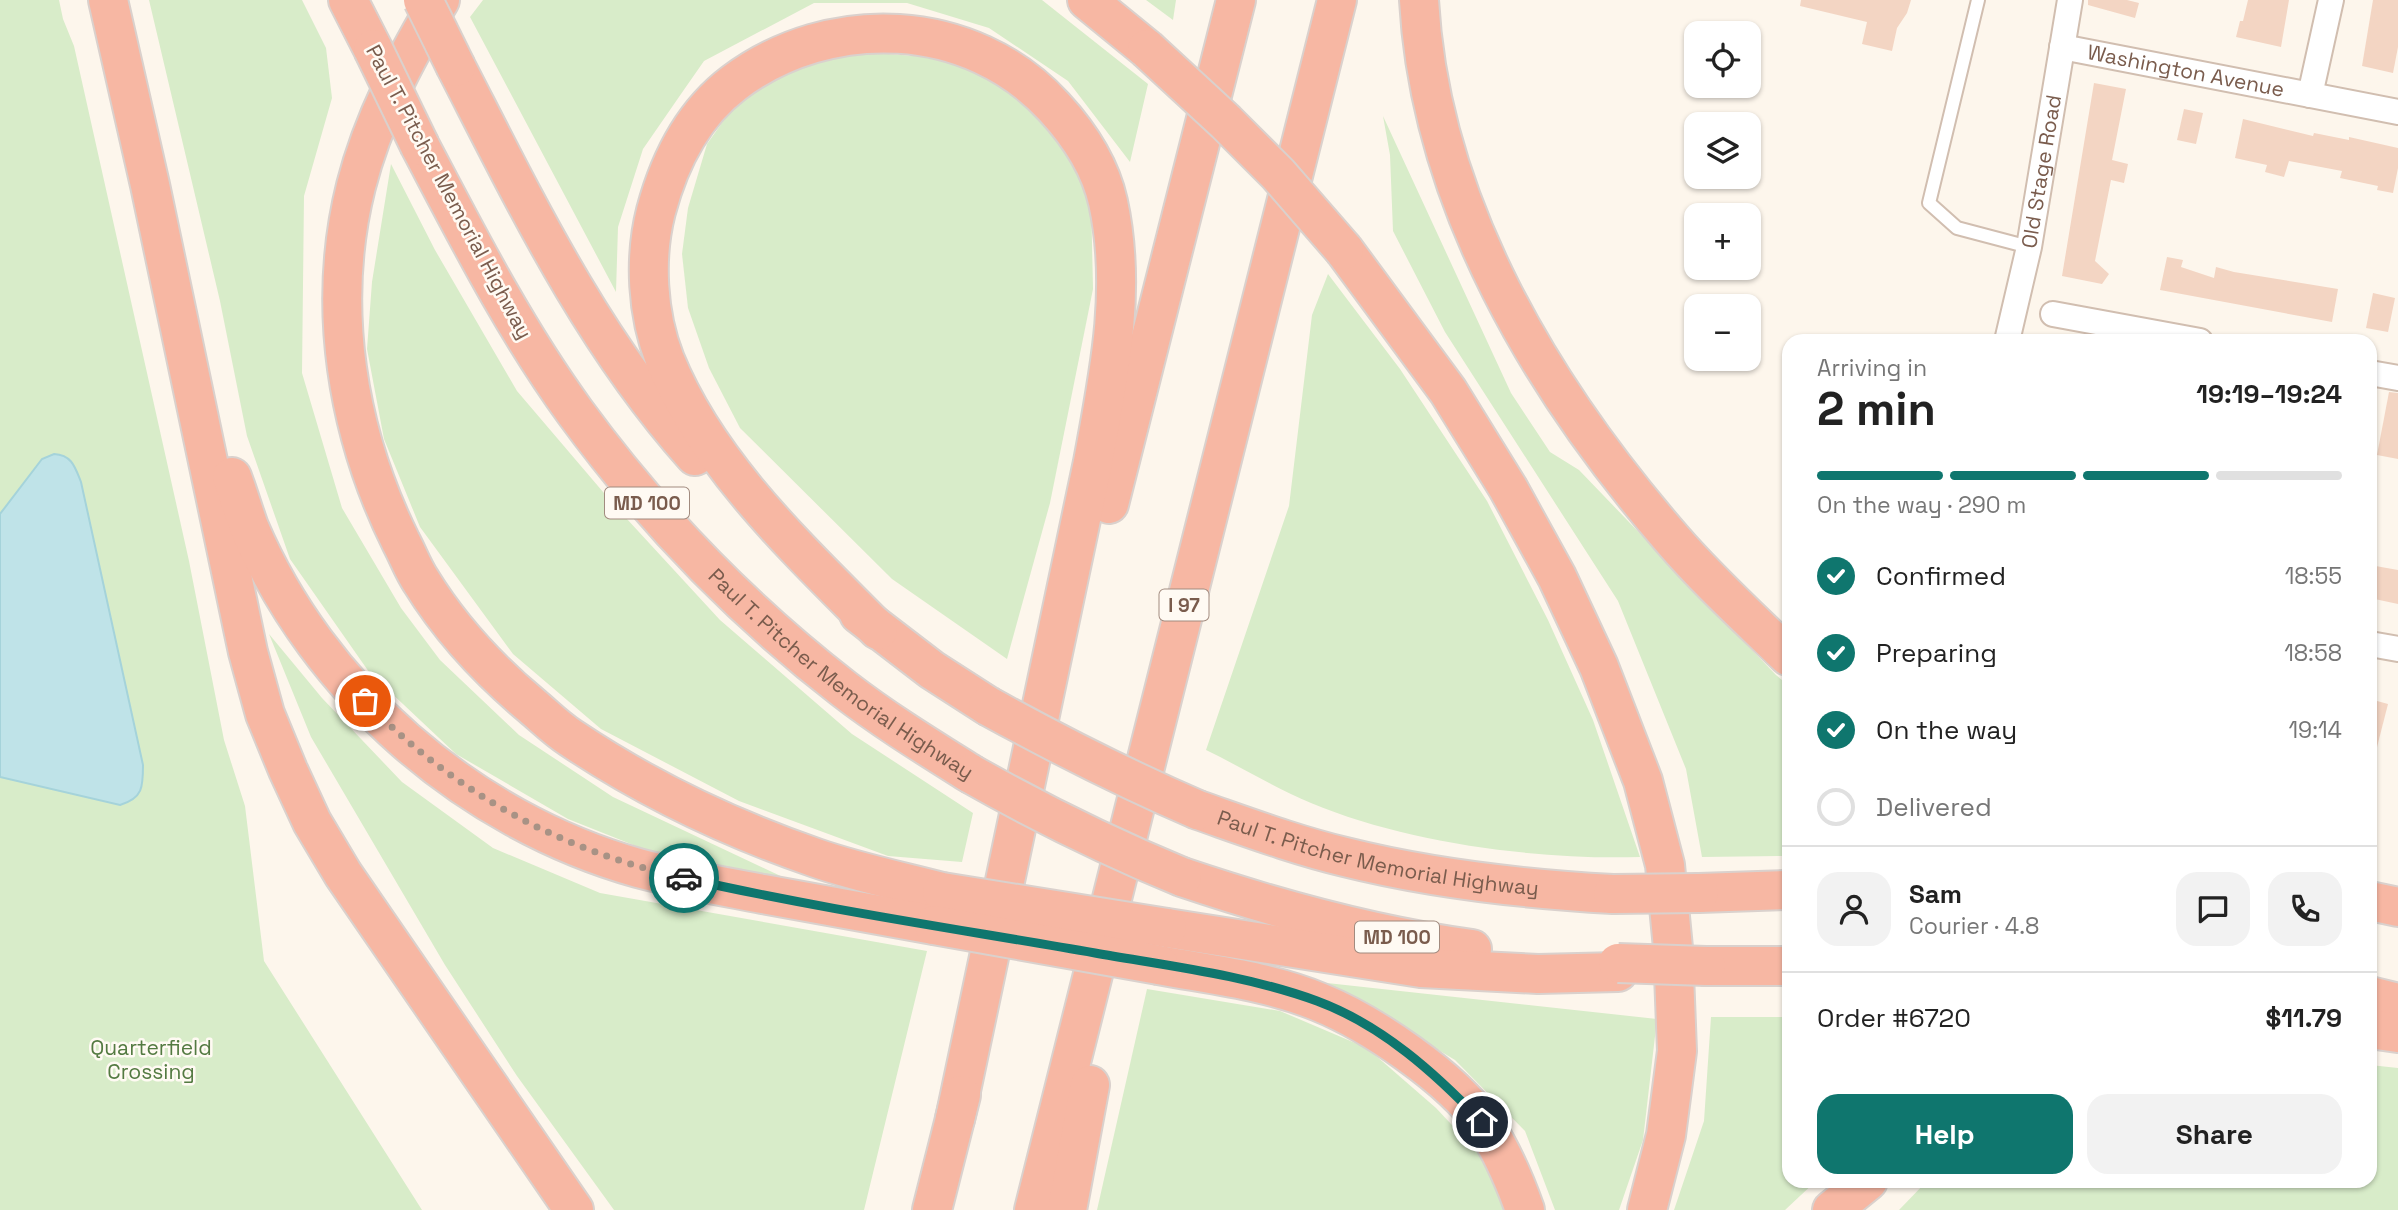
<!DOCTYPE html>
<html lang="en">
<head>
<meta charset="utf-8">
<style>
  :root { --surface:#fff; --page:#f2f2f2; --text:#222; --muted:#767676; --line:#e0e0e0; --accent:#0f766e }
  body { margin:0; font-family:"Space Grotesk",sans-serif; background:var(--page); color:var(--text); height:100vh; display:flex; flex-direction:column; font-size:26px; white-space:nowrap }
  * { box-sizing:border-box; margin:0 }
  p { font-size:23px; color:var(--muted) }
  .icon { flex:none; width:38px; height:38px; fill:none; stroke:currentColor; stroke-width:2; stroke-linecap:round; stroke-linejoin:round }
  .map { position:relative; flex:1; overflow:hidden }
  .drawer { position:absolute; left:1782px; top:334px; width:595px; height:854px; display:flex; flex-direction:column; background:var(--surface); border-radius:21px; box-shadow:0 2px 5px #0004 }
  .drawer>* { flex:none }
  .buttons { position:absolute; left:1684px; top:21px; display:grid; gap:14px }
  .buttons a { display:grid; place-items:center; width:77px; height:77px; border-radius:14px; background:var(--surface); box-shadow:0 2px 5px #0004; font-size:35px }
  .pin { position:absolute; display:grid; place-items:center; width:60px; height:60px; color:#fff; margin:-30px; border:4px solid #fff; border-radius:50%; box-shadow:0 2px 7px #0007 }
  .courier { position:absolute; display:grid; place-items:center; width:70px; height:70px; margin:-35px; border:5px solid #0f766e; border-radius:50%; background:#fff; color:#222; box-shadow:0 2px 9px #0007 }
  .summary em { font-style:normal; font-weight:600 }
  .summary div { display:flex; flex-direction:column-reverse }
  .summary { display:flex; align-items:center; justify-content:space-between; height:119px; padding:0 35px }
  h1 { font-size:46px; font-weight:600; line-height:52px }
  .bar { display:grid; grid-template-columns:repeat(4,1fr); gap:10px 7px; align-content:center; height:84px; padding:0 35px }
  .bar i { height:9px; border-radius:5px; background:var(--line) }
  .bar .current { background:var(--accent) }
  .bar p { grid-column:span 4 }
  .line { display:flex; align-items:center; gap:18px; padding:0 35px; border-top:2px solid var(--line) }
  .line div { flex:1 }
  .round { display:grid; place-items:center; flex:none; width:74px; height:74px; border-radius:21px; background:var(--page) }
  ol { padding:0 35px; list-style:none }
  li { display:flex; align-items:center; gap:21px; height:77px }
  li p { margin-inline-start:auto }
  li .icon { padding:7px; border-radius:50%; background:var(--accent); color:#fff; stroke-width:4 }
  li:last-child { color:var(--muted) }
  li i { width:38px; height:38px; border:4px solid var(--line); border-radius:50% }
  .action { display:flex; gap:14px; margin-top:auto; padding:14px 35px }
  .action a { flex:1; height:80px; border-radius:21px; background:var(--accent); color:#fff; font-size:28px; font-weight:600; line-height:80px; text-align:center }
  .action a+a { background:var(--page); color:var(--text) }
  .map>svg:first-child { display:block }
  .green { fill:#d8ecc9 }
  .water { fill:#bfe3e8; stroke:#a5d3da; stroke-width:2 }
  .building { fill:#f3d5c3 }
  .lines { fill:none; stroke-linecap:round; stroke-linejoin:round }
  .lane-casing { stroke:#d1beb0; stroke-width:16 }
  .street-casing { stroke:#d1beb0; stroke-width:28 }
  .highway-casing { stroke:#dad1cd; stroke-width:42 }
  .lane { stroke:#fff; stroke-width:12 }
  .street { stroke:#fff; stroke-width:24 }
  .highway { stroke:#f7b7a3; stroke-width:38 }
  .highway-bridge-casing { stroke:#dad1cd; stroke-width:42; stroke-linecap:butt }
  .highway-bridge { stroke:#f7b7a3; stroke-width:38 }
  .done { stroke:#a89285; stroke-width:7; stroke-dasharray:0 12.6 }
  .route { stroke:#0f766e; stroke-width:9 }
  .labels { text-anchor:middle; stroke-width:5; stroke-linejoin:round; paint-order:stroke }
  .shield { fill:#fffaf3; stroke:#a28b7f; stroke-width:2 }
  .shield-label { font-size:19px; font-weight:bold; fill:#7a5c4d }
  .street-label { font-size:21px; fill:#7a5c4d; stroke:#fffaf3 }
  .park-label { font-size:21px; fill:#537a41; stroke:#fffaf3 }
</style>
</head>
<body>
<div class="map">
<svg width="2398" height="1210" viewBox="0 0 2398 1210">
  <rect width="100%" height="100%" fill="#fdf6ec"/>
  <g class="green">
    <polygon points="0,0 59,0 63,19 74,46 189,561 224,740 245,806 264,961 422,1210 0,1210"/>
    <polygon points="149,0 302,0 326,48 332,98 304,196 302,373 342,508 401,608 440,660 519,735 613,797 804,887 676,862 568,819 456,754 369,672 290,559 247,436 220,301"/>
    <polygon points="483,0 1042,0 1148,84 1130,162 1068,81 989,28 907,3 814,3 704,61 681,94 643,149 618,227 616,292 470,17"/>
    <polygon points="1146,0 1176,0 1173,20"/>
    <polygon points="849,51 941,58 1019,94 1069,153 1091,196 1093,289 1050,503 1007,659 892,579 740,428 709,368 688,308 682,254 688,208 707,144 731,110 765,84 803,64"/>
    <polygon points="1383,116 1511,393 1550,452 1579,470 1776,675 1788,685 1788,856 1702,857 1686,769 1618,601 1445,332 1393,231 1390,155"/>
    <polygon points="391,164 435,250 517,391 615,506 720,620 852,734 973,813 962,862 888,856 739,801 601,729 513,654 420,527 384,439 367,349 372,282"/>
    <path d="M1328 274 1400 369 1487 501 1548 620 1593 720 1640 857C1537 860 1406 843 1311 803 1275 788 1241 767 1206 750L1289 506 1312 315Z"/>
    <polygon points="269,634 322,698 402,782 493,848 600,893 927,951 864,1210 614,1210 517,1076 445,965 311,737"/>
    <polygon points="1327,983 1657,1019 1643,1140 1619,1210 1555,1210 1525,1131 1455,1060"/>
    <polygon points="1147,989 1280,1011 1367,1048 1436,1108 1482,1157 1505,1210 1097,1210"/>
    <polygon points="1711,1017 1788,1017 1788,1181 1816,1181 1785,1210 1674,1210 1704,1121"/>
    <polygon points="2370,1065 2398,1068 2398,1210 1899,1210 1927,1181 2370,1181"/>
  </g>
  <path class="water" d="M54 454C72 455 75 467 81 482L143 765C143 787 143 798 120 805L0 777V514L42 459Z"/>
  <g class="building">
    <polygon points="1801,0 1911,0 1907,13 1897,28 1892,51 1862,44 1867,22 1800,6"/>
    <polygon points="2088,0 2127,0 2139,3 2135,18 2088,5"/>
    <polygon points="2248,0 2289,0 2281,47 2236,37 2240,21 2243,21"/>
    <polygon points="2373,0 2398,0 2398,47 2393,73 2362,66"/>
    <polygon points="2094,83 2126,89 2112,160 2128,164 2124,183 2111,180 2095,261 2109,274 2102,284 2062,276"/>
    <polygon points="2184,109 2203,113 2196,144 2177,140"/>
    <polygon points="2243,119 2313,136 2314,133 2349,140 2349,137 2398,148 2398,168 2393,193 2377,190 2378,186 2340,178 2342,171 2289,161 2284,177 2265,172 2267,165 2235,158"/>
    <polygon points="2167,257 2183,260 2181,267 2214,278 2216,267 2234,272 2338,289 2332,322 2160,290"/>
    <polygon points="2373,293 2395,298 2388,332 2366,328"/>
    <polygon points="2389,392 2398,393 2398,459 2377,455"/>
    <polygon points="2370,565 2398,570 2398,604 2370,598"/>
    <polygon points="2370,699 2388,704 2375,755 2370,754"/>
  </g>
  <g class="lines">
    <defs>
      <polyline id="lane" points="1978,0 1929,203 1957,228 2029,247"/>
      <g id="street">
        <path id="s1" d="M2062 47 2398 112"/>
        <polyline points="2310,95 2331,0"/>
        <polyline points="2053,314 2200,341"/>
        <path id="s2" d="M2007 341 2029 247 2070 0"/>
        <polyline points="2370,373 2398,378"/>
        <polyline points="2370,644 2398,649"/>
      </g>
      <g id="highway">
        <polyline points="108,0 150,185 248,652 265,714 288,770 312,822 343,874 574,1210"/>
        <polyline points="348,0 373,49"/>
        <path d="M440 0C405 59 373 119 356 186 326 306 347 433 401 542 408 555 413 569 421 581 450 628 490 671 532 706 545 717 557 729 571 738 647 789 729 828 816 858 856 872 900 881 942 892"/>
        <polyline points="1087,0 1147,49"/>
        <path d="M1419 0C1430 203 1542 389 1672 539 1708 581 1749 618 1788 656"/>
        <path d="M456 67C526 203 592 341 695 456"/>
        <path id="s3" d="M420 146C468 237 514 328 575 412 651 516 742 610 844 689 884 720 928 747 971 774"/>
        <polyline points="1344,250 1448,391 1508,488 1557,577 1599,667 1643,781 1665,865 1673,948 1677,1051 1666,1135 1647,1210"/>
        <path d="M232 477C238 493 243 510 249 527 318 690 468 820 638 868 679 879 721 886 763 894 820 904 877 915 934 925"/>
        <polyline points="1109,504 1236,0"/>
        <polyline points="859,614 932,670 988,706"/>
        <path d="M878 630C799 550 708 466 665 360 647 314 644 258 656 211 669 162 693 114 734 83 830 11 971 16 1054 107 1078 133 1100 166 1108 202 1127 289 1109 375 1093 462L955 1119"/>
        <path id="s4" d="M1198 810C1247 827 1295 845 1345 857 1433 879 1523 889 1613 894"/>
        <path d="M1182 877C1277 909 1373 936 1472 949"/>
        <polyline points="1699,893 1788,890"/>
        <polyline points="2370,901 2398,907"/>
        <polyline points="1167,928 1421,968 1538,974 1618,972"/>
        <path d="M1159 965C1212 975 1269 981 1319 1002 1371 1023 1452 1078 1484 1124 1502 1151 1514 1179 1525 1210"/>
        <polyline points="1706,966 1788,966"/>
        <polyline points="2370,996 2398,1003"/>
        <polyline points="2370,1029 2398,1033"/>
        <polyline points="932,1210 961,1095"/>
        <polyline points="1034,1210 1337,0"/>
        <polyline points="1067,1210 1090,1085"/>
        <polyline points="1832,1210 1868,1181"/>
      </g>
    </defs>
    <use href="#lane" class="lane-casing"/>
    <use href="#street" class="street-casing"/>
    <use href="#highway" class="highway-casing"/>
    <use href="#lane" class="lane"/>
    <use href="#street" class="street"/>
    <use href="#highway" class="highway"/>
    <defs>
      <g id="highway-bridge">
        <polyline points="423,0 456,67"/>
        <polyline points="373,49 420,146"/>
        <polyline points="1147,49 1226,122 1278,174 1344,250"/>
        <path d="M988 706C1057 744 1126 779 1198 810"/>
        <path d="M971 774C1040 813 1109 847 1182 877"/>
        <polyline points="942,892 1167,928"/>
        <polyline points="1613,894 1699,893"/>
        <polyline points="934,925 1159,965"/>
        <polyline points="1618,963 1706,966"/>
      </g>
    </defs>
    <use href="#highway-bridge" class="highway-bridge-casing"/>
    <use href="#highway-bridge" class="highway-bridge"/>
  </g>
  <g class="lines">
    <path class="done" d="M365 701C455 793 559 850 684 878"/>
    <path class="route" d="M684 878C820 909 958 929 1095 953 1169 966 1246 975 1317 1001 1382 1025 1435 1073 1482 1122"/>
  </g>
  <g class="labels">
    <g class="shield">
      <rect x="605" y="487.5" width="84" height="31" rx="5"/>
      <rect x="1159.5" y="589.5" width="49" height="31" rx="5"/>
      <rect x="1355" y="921.5" width="84" height="31" rx="5"/>
    </g>
    <g class="shield-label">
      <text x="647" y="510">MD 100</text>
      <text x="1184" y="612">I 97</text>
      <text x="1397" y="944">MD 100</text>
    </g>
    <g class="street-label">
      <text dy="7" stroke="none"><textPath href="#s1" startOffset="126">Washington Avenue</textPath></text>
      <text dy="7" stroke="none"><textPath href="#s2" startOffset="173">Old Stage Road</textPath></text>
      <text transform="translate(449 192) rotate(62)" y="7">Paul T. Pitcher Memorial Highway</text>
      <text dy="7" stroke="none"><textPath href="#s3" startOffset="684">Paul T. Pitcher Memorial Highway</textPath></text>
      <text dy="7" stroke="none"><textPath href="#s4" startOffset="186">Paul T. Pitcher Memorial Highway</textPath></text>
    </g>
    <g class="park-label">
      <text x="151" y="1055">Quarterfield<tspan x="151" dy="24">Crossing</tspan></text>
    </g>
  </g>
</svg>
<div class="buttons">
<a><svg class="icon" aria-label="locate" viewBox="0 0 24 24"><circle cx="12" cy="12" r="6"/><path d="M12 2v4M12 18v4M2 12h4M18 12h4"/></svg></a>
<a><svg class="icon" aria-label="layers" viewBox="0 0 24 24"><path d="M12 4l9 5-9 5-9-5zM3 14l9 5 9-5"/></svg></a>
<a>+</a>
<a>−</a>
</div>
<div class="pin" style="left:365px;top:701px;background:#ea580c"><svg class="icon" aria-label="bag" viewBox="0 0 24 24"><path d="M5 8h14l-1 12H6zM9 8a3 3 0 0 1 6 0"/></svg></div>
<div class="pin" style="left:1482px;top:1122px;background:#1f2937"><svg class="icon" aria-label="home" viewBox="0 0 24 24"><path d="M3 11l9-7 9 7M6 9v11h12V9"/></svg></div>
<div class="courier" style="left:684px;top:878px"><svg class="icon" aria-label="car" viewBox="0 0 24 24"><path d="M5 17H2v-5l4-1 3-4h7l3 4 3 1v5h-3M9 17h6M6 11h13"/><circle cx="7" cy="17" r="2"/><circle cx="17" cy="17" r="2"/></svg></div>
<section class="drawer">
<div class="summary"><div><h1>2 min</h1><p>Arriving in</p></div><em>19:19–19:24</em></div>
<div class="bar"><i class="current"></i><i class="current"></i><i class="current"></i><i></i><p>On the way · 290 m</p></div>
<ol>
<li><svg class="icon" aria-label="check" viewBox="0 0 24 24"><path d="M5 12l5 5 9-10"/></svg>Confirmed<p>18:55</p></li>
<li><svg class="icon" aria-label="check" viewBox="0 0 24 24"><path d="M5 12l5 5 9-10"/></svg>Preparing<p>18:58</p></li>
<li><svg class="icon" aria-label="check" viewBox="0 0 24 24"><path d="M5 12l5 5 9-10"/></svg>On the way<p>19:14</p></li>
<li><i></i>Delivered</li>
</ol>
<div class="line" style="height:126px"><a class="round"><svg class="icon" aria-label="person" viewBox="0 0 24 24"><circle cx="12" cy="8" r="4"/><path d="M4 21q1-7 8-7t8 7"/></svg></a><div><b>Sam</b><p>Courier · 4.8</p></div><a class="round"><svg class="icon" aria-label="chat" viewBox="0 0 24 24"><path d="M4 5h16v11H9l-5 4z"/></svg></a><a class="round"><svg class="icon" aria-label="phone" viewBox="0 0 24 24"><path d="M5 4h4l2 5-3 2q2 4 5 5l2-3 5 2v4C11 20 4 13 5 4z"/></svg></a></div>
<div class="line" style="height:91px"><div>Order #6720</div><b>$11.79</b></div>
<div class="action"><a>Help</a><a>Share</a></div>
</section>
</div>
</body>
</html>
